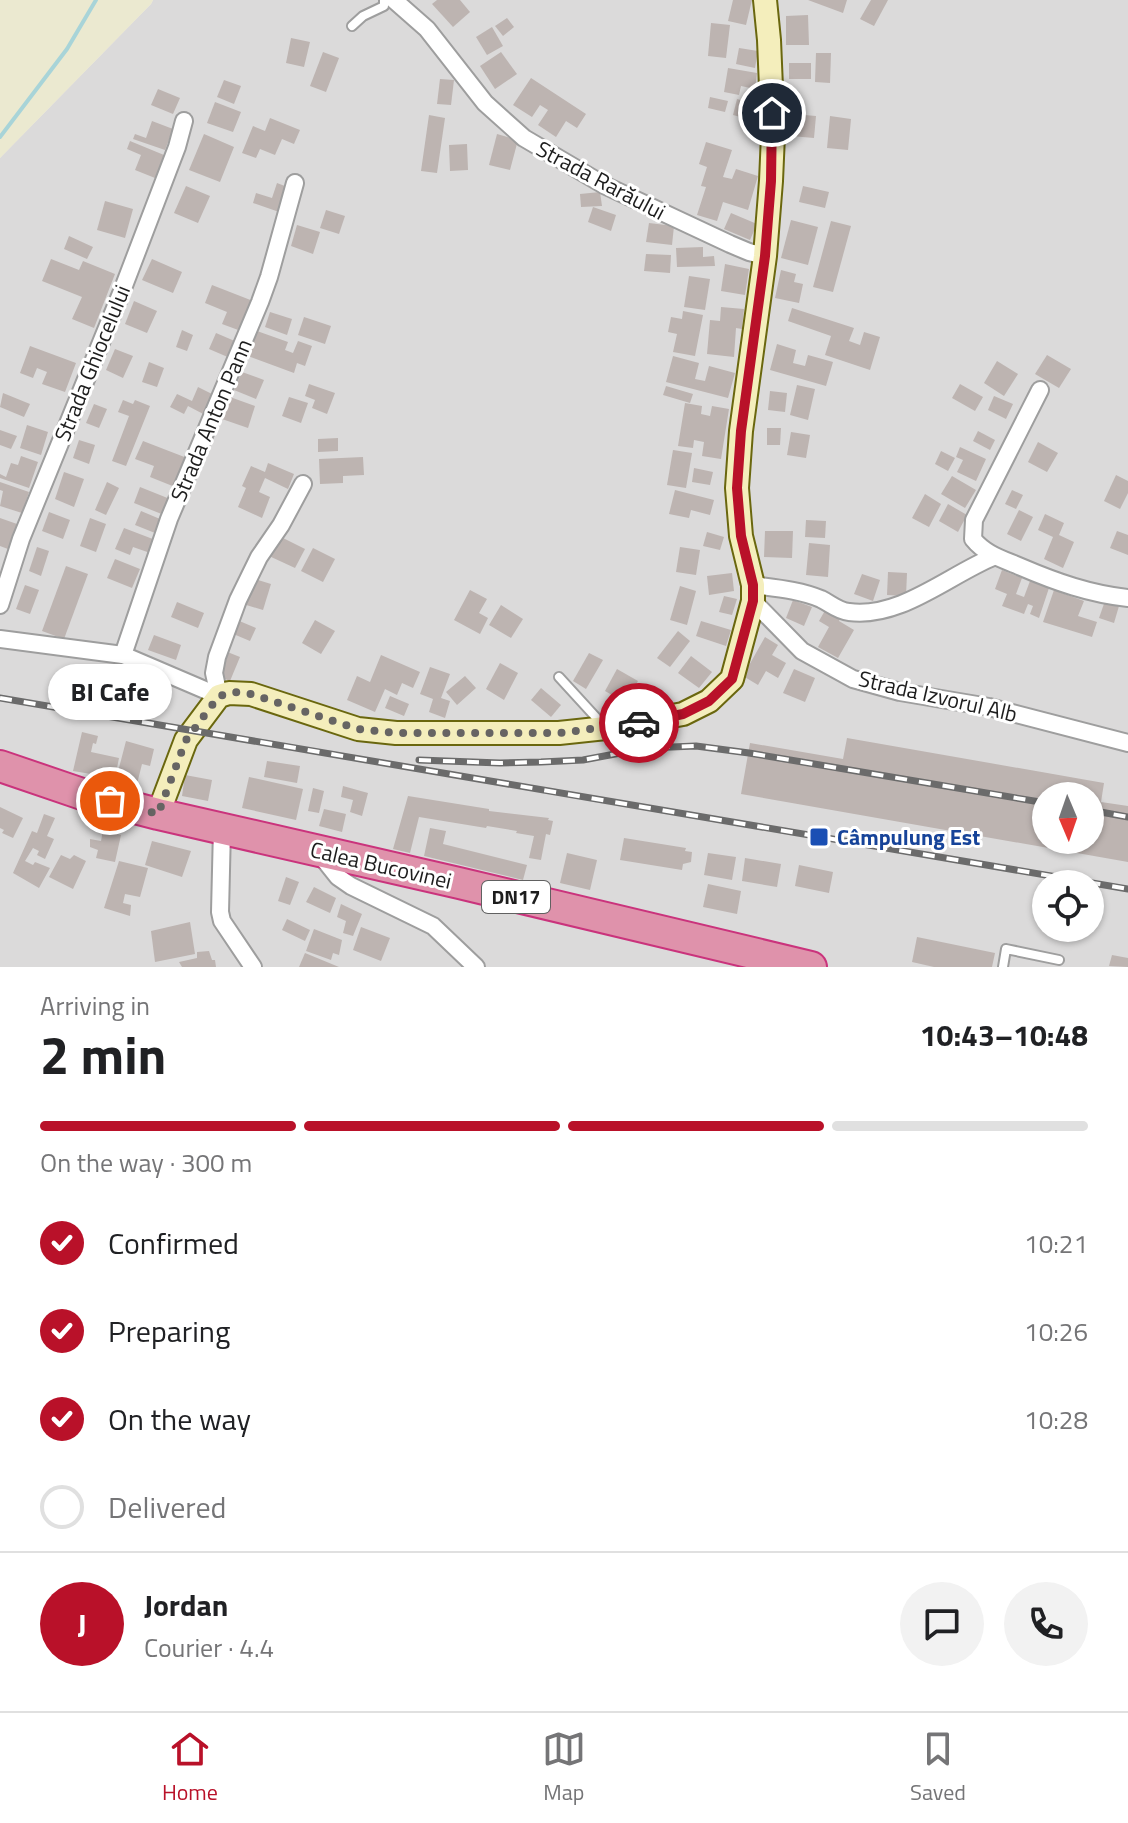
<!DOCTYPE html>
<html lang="en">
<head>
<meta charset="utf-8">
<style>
  :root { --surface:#fff; --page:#f2f2f2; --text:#202124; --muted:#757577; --line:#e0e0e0; --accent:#b91129 }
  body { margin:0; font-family:"Titillium Web",sans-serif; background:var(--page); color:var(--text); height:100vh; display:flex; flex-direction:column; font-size:30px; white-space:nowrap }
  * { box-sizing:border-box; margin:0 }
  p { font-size:26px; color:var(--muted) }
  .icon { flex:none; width:44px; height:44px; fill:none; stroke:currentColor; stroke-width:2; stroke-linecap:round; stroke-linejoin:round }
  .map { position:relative; height:967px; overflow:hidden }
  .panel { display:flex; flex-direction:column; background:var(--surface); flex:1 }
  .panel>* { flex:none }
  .needle { width:52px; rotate:178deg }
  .tools { position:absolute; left:1032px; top:782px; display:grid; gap:16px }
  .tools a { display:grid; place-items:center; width:72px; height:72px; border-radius:50%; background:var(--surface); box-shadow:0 2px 6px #0004; font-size:40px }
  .pin { position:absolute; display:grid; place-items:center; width:68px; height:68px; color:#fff; margin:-34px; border:4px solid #fff; border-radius:50%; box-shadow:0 2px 8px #0007 }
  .courier { position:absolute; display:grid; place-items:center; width:80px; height:80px; margin:-40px; border:6px solid #b91129; border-radius:50%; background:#fff; color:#222; box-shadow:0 2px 10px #0007 }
  .bubble { position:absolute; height:56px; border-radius:28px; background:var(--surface); box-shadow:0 2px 6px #0004; font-size:26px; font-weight:700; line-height:56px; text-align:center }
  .overview em { font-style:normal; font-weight:700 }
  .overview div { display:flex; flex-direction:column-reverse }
  .overview { display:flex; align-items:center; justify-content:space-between; height:136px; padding:0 40px }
  h1 { font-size:52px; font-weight:700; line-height:60px }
  .bar { display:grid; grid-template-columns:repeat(4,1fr); gap:12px 8px; align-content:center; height:96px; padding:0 40px }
  .bar i { height:10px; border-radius:6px; background:var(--line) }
  .bar .on { background:var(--accent) }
  .bar p { grid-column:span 4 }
  .line { display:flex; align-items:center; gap:20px; padding:0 40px; border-top:2px solid var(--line) }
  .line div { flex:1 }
  .round { display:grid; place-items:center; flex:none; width:84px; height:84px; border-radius:42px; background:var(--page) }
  ol { padding:0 40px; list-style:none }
  li { display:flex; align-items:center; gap:24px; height:88px }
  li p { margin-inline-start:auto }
  li .icon { padding:8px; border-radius:50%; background:var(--accent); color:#fff; stroke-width:4 }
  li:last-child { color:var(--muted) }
  li i { width:44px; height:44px; border:4px solid var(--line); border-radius:50% }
  .dock { display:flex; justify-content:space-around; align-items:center; height:112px; border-top:2px solid var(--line); background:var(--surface); font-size:22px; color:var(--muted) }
  .dock a { display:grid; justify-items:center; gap:4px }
  .dock .on { color:var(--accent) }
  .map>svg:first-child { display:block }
  .residential { fill:#dbdada; fill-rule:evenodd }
  .farmland { fill:#ebe9d0 }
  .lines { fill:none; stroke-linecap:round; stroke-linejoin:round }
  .stream { stroke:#a8d4d8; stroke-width:4 }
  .building { fill:#bdb4b1; fill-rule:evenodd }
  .lane-casing { stroke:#9e9e9e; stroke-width:12 }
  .street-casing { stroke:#9e9e9e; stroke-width:20 }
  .secondary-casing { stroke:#6a670e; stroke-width:26 }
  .highway-casing { stroke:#ca337c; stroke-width:34 }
  .lane { stroke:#fff; stroke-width:8 }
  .street { stroke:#fff; stroke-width:16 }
  .secondary { stroke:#f4eebc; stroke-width:22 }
  .highway { stroke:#df92ab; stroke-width:30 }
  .rail-casing { stroke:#6b6b6b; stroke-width:7 }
  .rail { stroke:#fff; stroke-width:4; stroke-dasharray:12; stroke-linecap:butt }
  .done { stroke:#666463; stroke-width:8; stroke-dasharray:0 14.4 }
  .route { stroke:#b91129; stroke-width:10 }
  .transit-dot { fill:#1a4fb4; stroke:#fff; stroke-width:3 }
  .labels { text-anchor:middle; stroke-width:6; stroke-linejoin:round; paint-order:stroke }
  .shield { fill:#fff; stroke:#616161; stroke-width:2 }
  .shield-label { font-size:20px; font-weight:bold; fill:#1d1d1d }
  .street-label { font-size:22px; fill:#1d1d1d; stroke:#fff }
  .transit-label { font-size:22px; font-weight:bold; fill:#164399; stroke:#fff; text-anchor:start }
</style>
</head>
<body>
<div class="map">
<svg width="1128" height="967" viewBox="0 0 1128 967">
  <rect width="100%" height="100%" fill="#ede9e4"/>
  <path class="residential" d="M153 0H1128V967H0V158L151 4ZM1046 796H1090V840H1046ZM1046 884H1090V928H1046Z"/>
  <polygon class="farmland" points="0,0 153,0 151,4 0,158"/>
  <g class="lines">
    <polyline class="stream" points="0,137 67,49 96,0"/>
  </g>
  <g class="building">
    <polygon points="437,0 460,0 470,12 453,27 432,4"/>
    <polygon points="733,0 752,0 746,25 728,21"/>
    <polygon points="808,0 847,0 843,13"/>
    <polygon points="871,0 888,0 874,26 860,19"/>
    <polygon points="808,15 809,45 786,45 786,16"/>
    <polygon points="507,18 514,27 503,36 495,26"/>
    <polygon points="711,23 730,25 726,58 708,56"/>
    <polygon points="492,27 503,46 487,55 476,37"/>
    <polygon points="291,38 310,42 304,67 286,63"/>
    <polygon points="739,48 758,51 755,68 736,64"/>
    <polygon points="323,52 339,58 326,92 310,86"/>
    <polygon points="501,52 517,74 495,89 480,66"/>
    <polygon points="816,53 831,53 830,83 815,82"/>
    <rect x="789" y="63" width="22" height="16"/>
    <polygon points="728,68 757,73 755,89 741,86 739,95 724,92"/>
    <polygon points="531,78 586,114 577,128 566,121 556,137 538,125 548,110 540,105 532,117 513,105"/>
    <polygon points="440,79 454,80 451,105 437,104"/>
    <polygon points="224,80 241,86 234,104 217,97"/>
    <polygon points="158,89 180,98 173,114 151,105"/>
    <polygon points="710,97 728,101 725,112 708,108"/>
    <polygon points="737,99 756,104 752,120 733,115"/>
    <polygon points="215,102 241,112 233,132 207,123"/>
    <polygon points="793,114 816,116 814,138 791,136"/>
    <polygon points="429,115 445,118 437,173 421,171"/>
    <polygon points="830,116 851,119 848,150 827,148"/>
    <polygon points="270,118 300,130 294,144 282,139 275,155 260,149 256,158 242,153 253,126 265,131"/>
    <polygon points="152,121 173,129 165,150 133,139 135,134 146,138"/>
    <polygon points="204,134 234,147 220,182 189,170"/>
    <polygon points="497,134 518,140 510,170 489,165"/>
    <polygon points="130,141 164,155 155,178 135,170 141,155 127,149"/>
    <polygon points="706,142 732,150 723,177 732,179 736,169 758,176 748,210 723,202 717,221 697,215 706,187 701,186 707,167 699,164"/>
    <polygon points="467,144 468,170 450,171 449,145"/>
    <polygon points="277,183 290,188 282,213 253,203 256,193 272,198"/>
    <polygon points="186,186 210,196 198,223 174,213"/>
    <polygon points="803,186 829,192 825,208 799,202"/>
    <polygon points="600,192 602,206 581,207 580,194"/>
    <polygon points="105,201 133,209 125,238 97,230"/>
    <polygon points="593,207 616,215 611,231 588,222"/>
    <polygon points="326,210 345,216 339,234 320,228"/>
    <polygon points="731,213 757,224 750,240 724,229"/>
    <polygon points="791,220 818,227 808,265 781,258"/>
    <polygon points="831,221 851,226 833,292 813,287"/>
    <polygon points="649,223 674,226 672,245 646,242"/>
    <polygon points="297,225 320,232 313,254 291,246"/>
    <polygon points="69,236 93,247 87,259 64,249"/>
    <polygon points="703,247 703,257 714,256 715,266 677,267 676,248"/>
    <polygon points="646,254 671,255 670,273 644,271"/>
    <polygon points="51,259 79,270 83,261 115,274 94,328 72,319 82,297 42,281"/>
    <polygon points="152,259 182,272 173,293 142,280"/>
    <polygon points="725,264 749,269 745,295 721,291"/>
    <polygon points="781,270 796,274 794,282 803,284 799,303 775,298"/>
    <polygon points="689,276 710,279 705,310 684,307"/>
    <polygon points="212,285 253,301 241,331 222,324 227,312 205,303"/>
    <polygon points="134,301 157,311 147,333 125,324"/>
    <polygon points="721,307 744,309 742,329 736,328 734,357 707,354 710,320 720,321"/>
    <polygon points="792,308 854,328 849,341 860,345 864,332 880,337 870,370 825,355 831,336 788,321"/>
    <polygon points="683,311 703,315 695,356 673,352 677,334 668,332 671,317 682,319"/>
    <polygon points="270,312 292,319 287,335 265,327"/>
    <polygon points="304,317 331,326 325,344 298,335"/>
    <polygon points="182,330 193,335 187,351 176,347"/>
    <polygon points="257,331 288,342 285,350 293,353 298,341 312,346 305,366 297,363 294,373 248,356"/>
    <polygon points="216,333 237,342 230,358 209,349"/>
    <polygon points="777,344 796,350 793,363 805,366 808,355 833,362 826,386 770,370"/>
    <polygon points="30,346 76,363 65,392 42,384 47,372 37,368 33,378 20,373"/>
    <polygon points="115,349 133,356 123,378 106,370"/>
    <polygon points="1047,355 1071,369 1059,388 1035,374"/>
    <polygon points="673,356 699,363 695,379 705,381 709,366 735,373 728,398 666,382"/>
    <polygon points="997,361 1018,374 1004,396 984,383"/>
    <polygon points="149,362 164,368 157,387 142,382"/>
    <polygon points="242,372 264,380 256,399 234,390"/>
    <polygon points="309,384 335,393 327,414 312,408 315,400 305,396"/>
    <polygon points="960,384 983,397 975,411 952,398"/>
    <polygon points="797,385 815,389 808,420 790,415"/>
    <polygon points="666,386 693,394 690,403 663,395"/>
    <polygon points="198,387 216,396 207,416 188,406 184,414 170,407 177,394 192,401"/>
    <polygon points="770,391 787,393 785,412 768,410"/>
    <polygon points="3,393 30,404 24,417 0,407"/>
    <polygon points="994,396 1013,404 1006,419 988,410"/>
    <polygon points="230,397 255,406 248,428 222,419"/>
    <polygon points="289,397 308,403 301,423 282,416"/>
    <polygon points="123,400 133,404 135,400 150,406 126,466 112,461 129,416 118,412"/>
    <polygon points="685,403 702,406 701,414 710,416 712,406 729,409 721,459 702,456 704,442 694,440 693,448 678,446"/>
    <polygon points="94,404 107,409 99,428 86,423"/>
    <polygon points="27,425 48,432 41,455 20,448"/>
    <polygon points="767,428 781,428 780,445 767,445"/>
    <polygon points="0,430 17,436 11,449 0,445"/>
    <polygon points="978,431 995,440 990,450 973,441"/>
    <polygon points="791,432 810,435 806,458 787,455"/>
    <polygon points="338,438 338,451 318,452 318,439"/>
    <polygon points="79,440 95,445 89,464 73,458"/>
    <polygon points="143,441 187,458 175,487 150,477 154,466 135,459"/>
    <polygon points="1038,442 1058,453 1047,472 1028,462"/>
    <polygon points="960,447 986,459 976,481 957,472 963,460 956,457"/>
    <polygon points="673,450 692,453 686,488 667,485"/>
    <polygon points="941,451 955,458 948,471 935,464"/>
    <polygon points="21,456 38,462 29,488 0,478 0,474 6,477 11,463 18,465"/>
    <polygon points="363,457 364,475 343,476 343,483 320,484 319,459"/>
    <polygon points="268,463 294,474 288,489 265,478 259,492 270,497 262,518 238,507 246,488 242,486 251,466 265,472"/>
    <polygon points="694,468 713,472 710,485 692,482"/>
    <polygon points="64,472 84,479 74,507 55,499"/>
    <polygon points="1116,475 1128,481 1128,493 1120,509 1104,501"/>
    <polygon points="952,476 976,490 965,508 941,494"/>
    <polygon points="0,482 29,492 22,513 0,506 3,491 0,490"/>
    <polygon points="107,482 119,488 106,515 95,510"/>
    <polygon points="140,487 170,499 164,515 134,503"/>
    <polygon points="675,490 714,500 710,515 691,510 689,518 669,514"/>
    <polygon points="1012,490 1023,495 1016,509 1005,504"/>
    <polygon points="925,494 941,504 929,527 912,518"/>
    <polygon points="948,504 967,515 958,532 939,521"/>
    <polygon points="1019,510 1033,517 1021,541 1007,534"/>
    <polygon points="141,511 160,519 155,533 135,525"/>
    <polygon points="49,512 70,520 63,539 42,531"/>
    <polygon points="1045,514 1064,523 1059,535 1074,542 1063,568 1044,559 1053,537 1038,530"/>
    <polygon points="0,518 17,524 8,549 0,546"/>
    <polygon points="90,518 106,524 96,552 80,546"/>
    <polygon points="806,520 826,521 825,538 805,537"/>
    <polygon points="124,528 158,541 153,554 133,547 130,555 115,549"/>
    <polygon points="765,531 793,531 792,558 764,557"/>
    <polygon points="1117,531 1128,535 1128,555 1110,548"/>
    <polygon points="707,532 724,537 720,550 703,546"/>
    <polygon points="279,536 305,549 295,568 269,556"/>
    <polygon points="809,543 830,545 828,577 806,575"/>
    <polygon points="37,547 49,551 41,576 29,571"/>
    <polygon points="680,547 700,550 696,575 676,572"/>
    <polygon points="313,548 335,559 323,582 301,571"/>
    <polygon points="115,559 140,569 132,588 107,578"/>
    <polygon points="66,566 88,574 64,639 42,631"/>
    <polygon points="1002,570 1022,578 1016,594 1024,597 1030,581 1049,588 1039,618 1030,614 1033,606 1028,604 1024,614 1002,606 1007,594 995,589"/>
    <polygon points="888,572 907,573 906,596 887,595"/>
    <polygon points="732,573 734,591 709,595 707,576"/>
    <polygon points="862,574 880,580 873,601 854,594"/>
    <polygon points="252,578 271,584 263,610 243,604"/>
    <polygon points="25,585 39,590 30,614 16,609"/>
    <polygon points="680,586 696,591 687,625 670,620"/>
    <polygon points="470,590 487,599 479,613 488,618 480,634 454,620"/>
    <polygon points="1054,590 1084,601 1078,616 1097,622 1092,637 1043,622"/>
    <polygon points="724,596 737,599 732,615 719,612"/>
    <polygon points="793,600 812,607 804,626 786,618"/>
    <polygon points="1105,601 1119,606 1114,623 1099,618"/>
    <polygon points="177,602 204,613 198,628 171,617"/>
    <polygon points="501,605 523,619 511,638 489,625"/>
    <polygon points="827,607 841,616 839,621 854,630 838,658 818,647 829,627 819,621"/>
    <polygon points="237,620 256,628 250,641 231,633"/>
    <polygon points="315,620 335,631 321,654 302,643"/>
    <polygon points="701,621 731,630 726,646 696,636"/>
    <polygon points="678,631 690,641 670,667 657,658"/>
    <polygon points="154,635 181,645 176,660 148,650"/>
    <polygon points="765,637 778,645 772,655 786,663 778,678 766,671 758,685 743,676"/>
    <polygon points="225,651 240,657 230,681 215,675"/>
    <polygon points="589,653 603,660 586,689 573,681"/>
    <polygon points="381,655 420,672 413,688 402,683 397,695 385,689 375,712 347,700 357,676 370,682"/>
    <polygon points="691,656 712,672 699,688 678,673"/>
    <polygon points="500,663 518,673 504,700 486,689"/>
    <polygon points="430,667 450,674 441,698 450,701 445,718 429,712 433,699 420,694"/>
    <polygon points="617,669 638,681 626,703 605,691"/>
    <polygon points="794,669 815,678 805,702 783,693"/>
    <polygon points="465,676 476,688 457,705 446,692"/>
    <polygon points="541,688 561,705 551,717 531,700"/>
    <polygon points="390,696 409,704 404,716 385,708"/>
    <polygon points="82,732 98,736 96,744 93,743 91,752 119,758 115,778 73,771"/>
    <path d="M847 738 1104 783 1101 802 1128 806V862L741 794 750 743 843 759ZM1046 796H1090V840H1046Z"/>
    <polygon points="126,741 154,749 150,766 142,764 135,792 114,787"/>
    <polygon points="267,761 300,766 297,783 264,777"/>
    <polygon points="185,775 212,780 208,801 182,796"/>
    <polygon points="249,777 303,789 296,820 242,808"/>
    <polygon points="343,786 368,793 362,816 350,812 353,800 341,797"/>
    <polygon points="313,788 324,791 319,813 308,811"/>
    <polygon points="408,796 489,809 489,811 549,818 548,820 553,821 550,835 546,834 541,860 529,858 534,836 516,833 517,831 487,826 486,828 419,817 410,853 393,849"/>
    <polygon points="0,807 23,818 13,838 2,833 4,830 0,828"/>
    <polygon points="324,809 346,814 342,832 319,826"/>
    <polygon points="44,814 55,818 47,836 54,839 45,859 37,855 39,851 33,848 25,861 33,865 35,862 50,868 39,888 13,873 32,831 37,833"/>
    <polygon points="430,828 446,831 443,844 527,865 523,880 424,856"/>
    <polygon points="103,830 121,835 115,862 96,858 98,850 90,847 90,839 101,841"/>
    <polygon points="624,838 686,848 685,851 692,852 691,862 683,864 682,870 620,860"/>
    <polygon points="152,841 191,851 182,877 145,865"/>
    <polygon points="567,853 597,860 590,890 560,883"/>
    <polygon points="708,853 736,857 732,880 704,875"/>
    <polygon points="61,855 70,859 74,855 86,861 73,889 49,877"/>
    <polygon points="745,858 781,864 777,887 742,881"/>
    <polygon points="119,861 148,868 140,897 125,894 123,903 131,905 130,916 104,908"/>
    <polygon points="799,865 833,872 829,893 795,886"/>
    <polygon points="286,877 299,882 290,905 278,901"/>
    <polygon points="708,884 741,891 737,914 703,907"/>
    <polygon points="314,887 336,898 330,913 306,902"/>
    <polygon points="341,904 362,914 353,936 343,933 346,921 337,917"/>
    <polygon points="287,919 310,930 305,941 282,930"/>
    <polygon points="190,922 195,954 155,962 151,931"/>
    <polygon points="361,927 390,938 381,961 353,950"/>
    <polygon points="314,929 342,940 339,955 333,953 331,960 306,951"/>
    <polygon points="917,937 995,953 992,967 934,967 912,962"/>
    <polygon points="209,951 212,960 215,960 216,967 182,967 179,962 197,958 197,952"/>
    <polygon points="305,953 339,967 299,967"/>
    <polygon points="1112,955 1128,958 1128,967 1109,966"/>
  </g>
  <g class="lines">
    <defs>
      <g id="lane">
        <polyline points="352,26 363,16 384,6 384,0"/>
        <polyline points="559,677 602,724"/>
        <polyline points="1003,967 1006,949 1059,960"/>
      </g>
      <g id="street">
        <polyline points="394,0 427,29 485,103 524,138 604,185 730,244 749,252 765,256"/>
        <path d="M1040 390 974 520 973 539C986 555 1003 559 1021 567 1056 582 1090 594 1128 598"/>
        <path d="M753 585C775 588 800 590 821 599 831 604 838 611 849 612 900 619 949 575 993 557"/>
        <polyline points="753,601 802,651 853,679 900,692 989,707 1128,743"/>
        <polyline points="0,605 21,539 122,291 177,147 184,121"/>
        <polyline points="0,639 123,655 219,696"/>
        <polyline points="123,655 169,519 260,302 269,277 295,183"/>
        <polyline points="219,696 214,673 217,657 238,600 259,557 281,525 303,484"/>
        <polyline points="222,829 220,912 222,921 253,967"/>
        <polyline points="318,852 338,877 351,886 433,926 476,967"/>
      </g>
      <polyline id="secondary" points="158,814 186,740 219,696 229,693 251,694 358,729 396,733 559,733 606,728 683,714 709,701 732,679 753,601 753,585 741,536 737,488 741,431 765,256 771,181 773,135 769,40 765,0"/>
      <polyline id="highway" points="0,766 85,795 158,814 459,883 811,967"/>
    </defs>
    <use href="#lane" class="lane-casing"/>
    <use href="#street" class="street-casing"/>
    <use href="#secondary" class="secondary-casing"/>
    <use href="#highway" class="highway-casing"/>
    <use href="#lane" class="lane"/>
    <use href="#street" class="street"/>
    <use href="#secondary" class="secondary"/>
    <use href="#highway" class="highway"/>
    <defs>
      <g id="rail">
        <polyline points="0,698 1128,889"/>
        <polyline points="419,760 500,763 541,762 583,760 647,748 696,746 749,753 1046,803"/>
        <polyline points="1090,810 1128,817"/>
      </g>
    </defs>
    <use href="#rail" class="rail-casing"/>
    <use href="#rail" class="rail"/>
  </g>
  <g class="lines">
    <polyline class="done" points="110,801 158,814 186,740 219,696 235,692 251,694 358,729 396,733 559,733 639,723"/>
    <polyline class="route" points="639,723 683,714 709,701 732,679 753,601 753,585 741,536 737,488 741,431 765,256 771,181 772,113"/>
  </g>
  <rect class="transit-dot" x="809" y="827" width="20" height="20" rx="4"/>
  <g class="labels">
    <rect class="shield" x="482" y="881" width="68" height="32" rx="6"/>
    <g class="shield-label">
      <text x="516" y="904">DN17</text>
    </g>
    <g class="street-label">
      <text transform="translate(601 180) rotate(28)" y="8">Strada Rarăului</text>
      <text transform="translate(92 363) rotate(-68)" y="8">Strada Ghiocelului</text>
      <text transform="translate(211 420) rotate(-67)" y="8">Strada Anton Pann</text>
      <text transform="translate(938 696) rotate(13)" y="8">Strada Izvorul Alb</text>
      <text transform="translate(381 865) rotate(13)" y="8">Calea Bucovinei</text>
    </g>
    <g class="transit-label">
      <text x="837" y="845">Câmpulung Est</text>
    </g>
  </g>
</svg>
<div class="tools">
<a><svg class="needle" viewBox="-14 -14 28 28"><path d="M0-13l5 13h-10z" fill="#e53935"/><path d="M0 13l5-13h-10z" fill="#757577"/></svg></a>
<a><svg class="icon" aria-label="locate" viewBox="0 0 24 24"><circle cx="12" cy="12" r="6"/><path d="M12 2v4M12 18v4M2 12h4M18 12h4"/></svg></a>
</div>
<div class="pin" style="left:110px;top:801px;background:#ea580c"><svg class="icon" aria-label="bag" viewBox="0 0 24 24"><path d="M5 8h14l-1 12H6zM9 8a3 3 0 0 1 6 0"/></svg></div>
<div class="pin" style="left:772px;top:113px;background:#1f2937"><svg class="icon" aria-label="home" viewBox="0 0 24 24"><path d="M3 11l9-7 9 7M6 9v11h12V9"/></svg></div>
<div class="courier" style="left:639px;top:723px"><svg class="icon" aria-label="car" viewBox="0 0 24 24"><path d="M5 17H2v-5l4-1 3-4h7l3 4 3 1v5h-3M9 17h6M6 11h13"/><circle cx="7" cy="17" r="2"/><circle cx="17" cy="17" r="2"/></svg></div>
<div class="bubble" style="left:48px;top:664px;width:124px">BI Cafe</div>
</div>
<section class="panel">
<div class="overview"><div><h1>2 min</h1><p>Arriving in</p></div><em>10:43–10:48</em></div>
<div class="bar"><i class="on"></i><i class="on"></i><i class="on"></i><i></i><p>On the way · 300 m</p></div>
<ol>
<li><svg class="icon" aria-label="check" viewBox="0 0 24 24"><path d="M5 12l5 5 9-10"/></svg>Confirmed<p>10:21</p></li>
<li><svg class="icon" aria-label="check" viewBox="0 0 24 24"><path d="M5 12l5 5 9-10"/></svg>Preparing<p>10:26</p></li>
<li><svg class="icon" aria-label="check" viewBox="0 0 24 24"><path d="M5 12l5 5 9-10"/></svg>On the way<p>10:28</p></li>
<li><i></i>Delivered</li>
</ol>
<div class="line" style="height:144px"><b class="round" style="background:var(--accent);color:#fff">J</b><div><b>Jordan</b><p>Courier · 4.4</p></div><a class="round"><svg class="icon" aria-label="chat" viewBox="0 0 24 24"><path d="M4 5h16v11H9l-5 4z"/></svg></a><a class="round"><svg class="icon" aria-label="phone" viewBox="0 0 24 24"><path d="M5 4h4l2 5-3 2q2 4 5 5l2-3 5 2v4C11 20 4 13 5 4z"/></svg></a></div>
</section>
<nav class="dock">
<a class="on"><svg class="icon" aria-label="home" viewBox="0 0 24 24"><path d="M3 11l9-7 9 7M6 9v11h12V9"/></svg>Home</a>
<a><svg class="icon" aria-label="map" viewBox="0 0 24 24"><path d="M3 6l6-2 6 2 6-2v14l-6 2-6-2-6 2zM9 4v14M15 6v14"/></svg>Map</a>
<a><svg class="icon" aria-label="saved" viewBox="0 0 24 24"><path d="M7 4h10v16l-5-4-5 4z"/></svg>Saved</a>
</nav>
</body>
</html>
